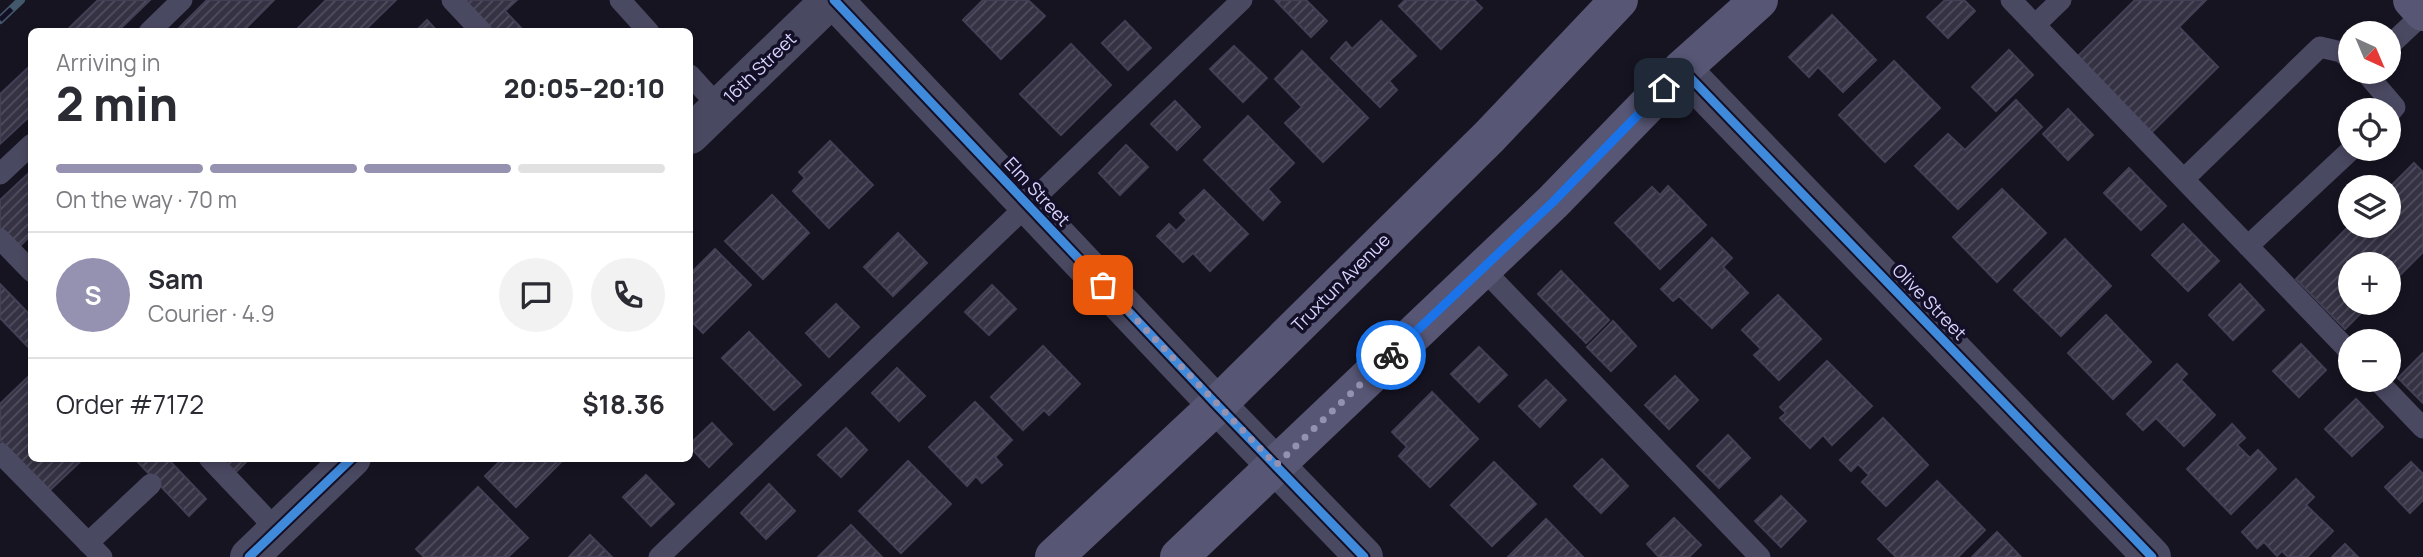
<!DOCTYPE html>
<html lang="en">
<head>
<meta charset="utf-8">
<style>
  :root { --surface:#fff; --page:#f2f2f3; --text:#2b2b33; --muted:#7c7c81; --line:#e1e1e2; --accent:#9591b1 }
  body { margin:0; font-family:Manrope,sans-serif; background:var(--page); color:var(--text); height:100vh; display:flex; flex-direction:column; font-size:26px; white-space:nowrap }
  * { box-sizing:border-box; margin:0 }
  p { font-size:23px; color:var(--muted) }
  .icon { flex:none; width:38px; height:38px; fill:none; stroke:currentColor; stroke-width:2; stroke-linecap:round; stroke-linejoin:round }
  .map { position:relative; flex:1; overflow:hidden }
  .drawer { position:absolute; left:28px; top:28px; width:665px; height:434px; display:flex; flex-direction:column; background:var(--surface); border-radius:10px; box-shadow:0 4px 10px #0003 }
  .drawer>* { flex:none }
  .needle { width:46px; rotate:136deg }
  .buttons { position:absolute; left:2338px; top:21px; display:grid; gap:14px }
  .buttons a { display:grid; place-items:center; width:63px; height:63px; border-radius:50%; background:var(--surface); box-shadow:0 4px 10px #0003; font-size:35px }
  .pin { position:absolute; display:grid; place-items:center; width:60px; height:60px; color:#fff; margin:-30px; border-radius:14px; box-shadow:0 4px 10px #0006 }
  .courier { position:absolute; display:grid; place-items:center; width:70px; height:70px; margin:-35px; border:5px solid #1a73e8; border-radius:50%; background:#fff; color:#222; box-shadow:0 2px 9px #0007 }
  .summary em { font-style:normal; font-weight:800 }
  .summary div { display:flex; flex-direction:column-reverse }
  .summary { display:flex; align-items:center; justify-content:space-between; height:119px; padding:0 28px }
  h1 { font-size:46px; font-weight:800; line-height:52px }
  .bar { display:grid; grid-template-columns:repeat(4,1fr); gap:10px 7px; align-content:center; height:84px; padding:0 28px }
  .bar i { height:9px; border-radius:5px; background:var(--line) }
  .bar .current { background:var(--accent) }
  .bar p { grid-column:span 4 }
  .line { display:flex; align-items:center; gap:18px; padding:0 28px; border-top:2px solid var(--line) }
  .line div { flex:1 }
  .round { display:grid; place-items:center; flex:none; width:74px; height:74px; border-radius:37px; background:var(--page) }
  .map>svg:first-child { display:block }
  .building { fill:url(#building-hatch); stroke:#433f54; stroke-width:2 }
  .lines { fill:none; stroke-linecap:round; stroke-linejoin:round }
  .service { stroke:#4a4962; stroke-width:21 }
  .minor { stroke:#4a4962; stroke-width:38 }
  .secondary { stroke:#575674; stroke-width:38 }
  .rail-casing { stroke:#43596b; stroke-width:8 }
  .rail { stroke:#130f26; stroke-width:5; stroke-dasharray:16; stroke-linecap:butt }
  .cycleway-casing { stroke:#130f26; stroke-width:13 }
  .cycleway { stroke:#408adc; stroke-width:9 }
  .done { stroke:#9591b1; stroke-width:7; stroke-dasharray:0 12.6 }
  .route { stroke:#1a73e8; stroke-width:9 }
  .labels { text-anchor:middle; stroke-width:7; stroke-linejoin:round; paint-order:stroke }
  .street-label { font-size:18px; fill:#d9d4ff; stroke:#130f26 }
</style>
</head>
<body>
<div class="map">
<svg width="2423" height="557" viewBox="0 0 2423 557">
  <defs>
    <pattern id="building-hatch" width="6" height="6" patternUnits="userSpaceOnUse" patternTransform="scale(1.75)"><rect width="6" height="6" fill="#343243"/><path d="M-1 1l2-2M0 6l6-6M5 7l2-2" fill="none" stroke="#514f5f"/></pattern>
  </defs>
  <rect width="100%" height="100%" fill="#161421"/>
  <g class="building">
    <polygon points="98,0 150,0 117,32 65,32"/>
    <polygon points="207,0 274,0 242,32 175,32"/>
    <polygon points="326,0 396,0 363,32 294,32"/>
    <polygon points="464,0 517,0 505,11 525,32 494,32"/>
    <polygon points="983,0 1028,0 1045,16 1001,59 963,20"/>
    <polygon points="1275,0 1306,0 1327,21 1311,37"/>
    <polygon points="1405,0 1474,0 1482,8 1441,49 1399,6"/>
    <polygon points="1945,0 1964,0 1975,11 1948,38 1927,17"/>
    <polygon points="2135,0 2206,0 2179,27 2218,67 2150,134 2075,59"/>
    <polygon points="1832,15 1876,60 1843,92 1818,67 1809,77 1789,57"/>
    <polygon points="427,20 438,32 415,32"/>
    <polygon points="1125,21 1151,48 1128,70 1102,43"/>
    <polygon points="1381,21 1416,56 1389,81 1397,90 1380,107 1331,58 1346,42 1352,49"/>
    <polygon points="1071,44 1111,85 1061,135 1020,94"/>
    <polygon points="1234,46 1267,78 1243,102 1210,69"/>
    <polygon points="2009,50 2033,75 1996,111 1972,87"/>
    <polygon points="1302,51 1368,118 1323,162 1285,123 1302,107 1275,79"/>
    <polygon points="1894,61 1940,108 1885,162 1839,115"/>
    <polygon points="32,64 32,114 0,144 0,94"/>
    <polygon points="2016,100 2042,127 1958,209 1915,166 1948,134 1965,150"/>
    <polygon points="1175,101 1200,127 1177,150 1151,124"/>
    <polygon points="2068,109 2093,135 2068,160 2043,134"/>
    <polygon points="1248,116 1294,163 1268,189 1280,202 1263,220 1204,160"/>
    <polygon points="830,141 873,185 829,228 793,191 805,178 799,172"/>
    <polygon points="1126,145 1148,167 1120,195 1099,173"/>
    <polygon points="2414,163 2423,172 2423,252 2389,286 2389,264 2350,264 2350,303 2371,303 2345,329 2296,279 2350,225 2389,226 2389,188"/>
    <polygon points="2129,168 2166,206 2141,230 2104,193"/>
    <polygon points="32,170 32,234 18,248 0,229 0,200"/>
    <polygon points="1668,186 1706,225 1660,269 1615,223 1652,187 1660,195"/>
    <polygon points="2002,189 2046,233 1997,282 1953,237"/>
    <polygon points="1204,190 1248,234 1210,271 1193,253 1183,262 1157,236 1169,224 1176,231 1187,220 1180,213"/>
    <polygon points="772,195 809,233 763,279 725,241"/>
    <polygon points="2183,224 2219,261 2188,291 2152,255"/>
    <polygon points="898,233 927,263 893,296 864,267"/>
    <polygon points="1712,238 1732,258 1723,267 1748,293 1712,328 1679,296 1673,301 1661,289"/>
    <polygon points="2065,239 2111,286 2061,336 2014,290"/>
    <polygon points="715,249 751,285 703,333 690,320 690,274"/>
    <polygon points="1561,271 1609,320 1586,343 1538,294"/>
    <polygon points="0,284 32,317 32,351 0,318"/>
    <polygon points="2240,284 2264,310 2233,340 2209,315"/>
    <polygon points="992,285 1016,309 989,335 965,312"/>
    <polygon points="1778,295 1821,339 1779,380 1754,355 1761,349 1742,330"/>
    <polygon points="836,304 859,327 829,357 806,333"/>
    <polygon points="2106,315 2151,362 2113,399 2068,353"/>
    <polygon points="1613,321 1636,346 1611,371 1587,347"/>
    <polygon points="749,332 801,385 774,410 722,358"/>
    <polygon points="2301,344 2326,370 2299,397 2273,371"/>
    <polygon points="1043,346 1080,384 1049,415 1044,410 1023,430 991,397"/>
    <polygon points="1479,347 1507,375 1479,402 1451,374"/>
    <polygon points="2423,353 2423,403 2398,378"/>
    <polygon points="1827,361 1872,406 1832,445 1823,435 1810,448 1780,418 1786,413 1780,407"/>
    <polygon points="2177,364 2187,374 2181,380 2215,415 2184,446 2156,418 2143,430 2127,414"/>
    <polygon points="897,368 925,396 899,421 872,393"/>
    <polygon points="32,373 32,458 84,458 49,491 0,440 0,404"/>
    <polygon points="1675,376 1698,400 1669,429 1645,405"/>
    <polygon points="1546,380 1566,400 1540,427 1519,406"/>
    <polygon points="1432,392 1478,439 1430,487 1399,456 1407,447 1392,432"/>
    <polygon points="2356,399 2383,427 2352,456 2325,429"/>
    <polygon points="975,402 1012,440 995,457 1002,465 982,483 976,476 967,486 929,447"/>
    <polygon points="1883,418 1928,465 1886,506 1862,482 1869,475 1858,464 1851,471 1840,460"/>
    <polygon points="712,423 732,444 709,467 690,447 690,444"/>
    <polygon points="2232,424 2245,438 2237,445 2250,458 2258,450 2276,469 2231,514 2187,469"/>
    <polygon points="846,428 867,450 841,477 818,455"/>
    <polygon points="1728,435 1750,458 1719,488 1697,466"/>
    <polygon points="134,458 167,458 206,499 189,516"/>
    <polygon points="219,458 250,458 234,474"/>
    <polygon points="503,458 565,458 516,507 485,476"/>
    <polygon points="1602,459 1628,486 1601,513 1574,486"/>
    <polygon points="908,461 951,504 901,553 859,511"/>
    <polygon points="1494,462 1536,504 1492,546 1451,505"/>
    <polygon points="2411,462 2423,474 2423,500 2410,513 2385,487"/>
    <polygon points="646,475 674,504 651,526 623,497"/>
    <polygon points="2296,479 2314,497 2306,505 2333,531 2307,557 2288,557 2282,551 2277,556 2264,542 2257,548 2242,532"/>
    <polygon points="1937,481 1985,530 1958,557 1896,557 1878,539"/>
    <polygon points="769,484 795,511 766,539 741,513"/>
    <polygon points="478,487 528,538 508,557 424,557 416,549"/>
    <polygon points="1781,496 1806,521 1781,547 1755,521"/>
    <polygon points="1674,518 1701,545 1689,557 1659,557 1647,544"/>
    <polygon points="1546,519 1583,557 1508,557"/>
    <polygon points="851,525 882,557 818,557"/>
    <polygon points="1997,532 2021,557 1972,557"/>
    <polygon points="590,535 612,557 569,557"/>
    <polygon points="2345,544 2358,557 2332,557"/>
  </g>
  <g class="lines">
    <g class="service">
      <polyline points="452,0 482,32"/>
      <polyline points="620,0 649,32"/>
      <polyline points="2011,0 2350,352"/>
      <polyline points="2035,25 2061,0"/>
      <polyline points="149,32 182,0"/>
      <polyline points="2389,46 2423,14"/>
      <polyline points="2365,72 2395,107 2389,114"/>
      <polyline points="690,75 719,107"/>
      <polyline points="0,174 32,144"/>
      <polyline points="2184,179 2320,47 2341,52 2350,59"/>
      <polyline points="0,239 32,272"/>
      <polyline points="2248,246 2352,149"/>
      <polyline points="1482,268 1760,557"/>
      <polyline points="2377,380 2423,428"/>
      <polyline points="0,453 102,557"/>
      <polyline points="209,458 277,530"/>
      <polyline points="88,543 151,484"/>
      <polyline points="659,557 1242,0"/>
    </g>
    <g class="minor">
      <polyline points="834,0 1217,405 1364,557"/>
      <polyline points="1682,69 2152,557"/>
      <polyline points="690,135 830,0"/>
      <polyline points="249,557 352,458"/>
    </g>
    <g class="secondary">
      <polyline points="2412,0 2423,12"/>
      <polyline points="1054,557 1217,405 1489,137 1619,0"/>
      <polyline points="1179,557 1553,202 1682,69 1759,0"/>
    </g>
    <defs>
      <polyline id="rail" points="0,20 21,0"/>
    </defs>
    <use href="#rail" class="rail-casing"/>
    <use href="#rail" class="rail"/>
    <defs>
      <g id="cycleway">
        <polyline points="834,0 1217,405 1364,557"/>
        <polyline points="1682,69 2152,557"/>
        <polyline points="249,557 352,458"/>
      </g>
    </defs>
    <use href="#cycleway" class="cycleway-casing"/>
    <use href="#cycleway" class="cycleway"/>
  </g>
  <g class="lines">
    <polyline class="done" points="1103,285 1276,465 1391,355"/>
    <polyline class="route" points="1391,355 1553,202 1664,88"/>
  </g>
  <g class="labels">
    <g class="street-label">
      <text transform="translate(760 68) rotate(-44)" y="6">16th Street</text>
      <text transform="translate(1037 192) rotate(47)" y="6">Elm Street</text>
      <text transform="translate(1341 283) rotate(-45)" y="6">Truxtun Avenue</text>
      <text transform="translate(1929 302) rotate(46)" y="6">Olive Street</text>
    </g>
  </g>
</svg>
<div class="buttons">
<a><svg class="needle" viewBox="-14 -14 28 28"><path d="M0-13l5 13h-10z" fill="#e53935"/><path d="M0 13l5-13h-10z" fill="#7c7c81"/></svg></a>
<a><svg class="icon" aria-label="locate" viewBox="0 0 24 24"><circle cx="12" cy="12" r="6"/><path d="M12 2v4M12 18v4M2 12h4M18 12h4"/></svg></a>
<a><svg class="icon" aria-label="layers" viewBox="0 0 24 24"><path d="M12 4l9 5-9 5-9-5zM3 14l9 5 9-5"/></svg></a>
<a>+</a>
<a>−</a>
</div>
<div class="pin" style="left:1103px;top:285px;background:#ea580c"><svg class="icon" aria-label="bag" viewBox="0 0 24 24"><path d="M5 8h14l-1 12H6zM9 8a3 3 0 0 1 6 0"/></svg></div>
<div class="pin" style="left:1664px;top:88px;background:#1f2937"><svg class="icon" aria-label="home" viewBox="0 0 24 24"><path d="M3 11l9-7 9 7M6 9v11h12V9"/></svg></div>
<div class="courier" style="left:1391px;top:355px"><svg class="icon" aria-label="bike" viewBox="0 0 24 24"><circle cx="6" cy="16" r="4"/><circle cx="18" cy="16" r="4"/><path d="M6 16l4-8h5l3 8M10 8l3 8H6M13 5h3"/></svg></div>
<section class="drawer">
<div class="summary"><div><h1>2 min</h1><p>Arriving in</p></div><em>20:05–20:10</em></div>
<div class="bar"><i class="current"></i><i class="current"></i><i class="current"></i><i></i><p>On the way · 70 m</p></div>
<div class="line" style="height:126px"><b class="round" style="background:var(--accent);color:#fff">S</b><div><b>Sam</b><p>Courier · 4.9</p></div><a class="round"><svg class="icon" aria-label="chat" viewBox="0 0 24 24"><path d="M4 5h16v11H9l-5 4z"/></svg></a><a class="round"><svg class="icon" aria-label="phone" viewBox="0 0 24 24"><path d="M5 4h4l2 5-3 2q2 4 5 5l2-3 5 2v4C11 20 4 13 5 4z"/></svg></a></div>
<div class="line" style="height:91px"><div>Order #7172</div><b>$18.36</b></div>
</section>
</div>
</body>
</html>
